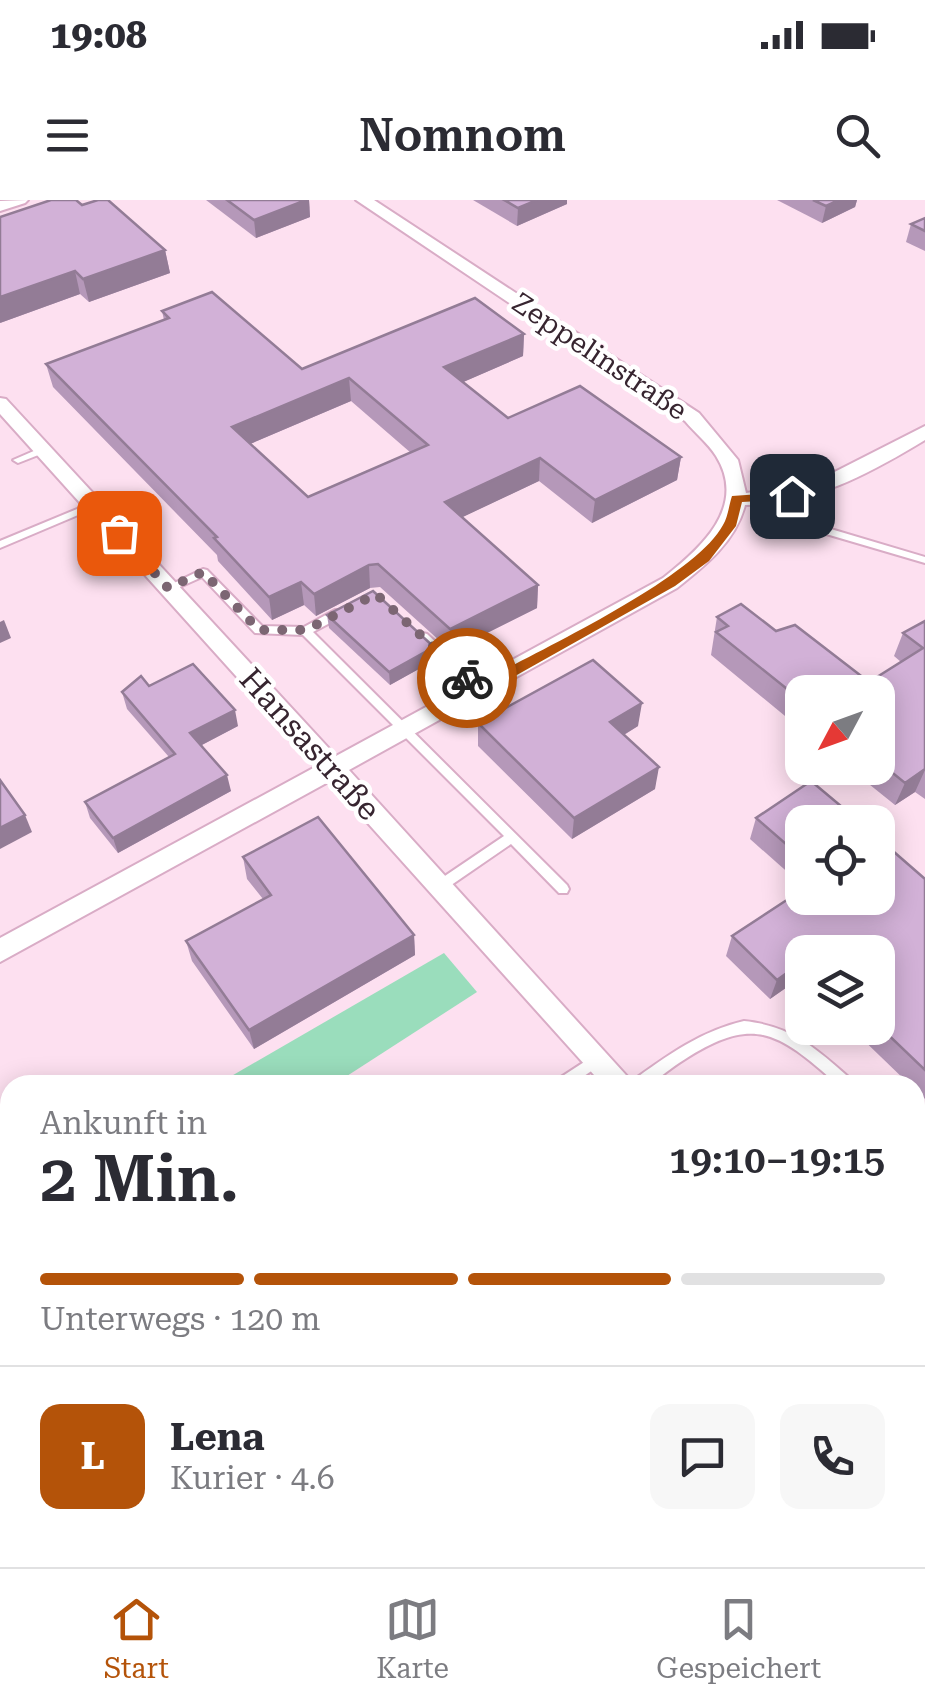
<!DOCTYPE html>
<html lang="de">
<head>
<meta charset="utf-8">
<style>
  :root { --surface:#fff; --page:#f7f7f7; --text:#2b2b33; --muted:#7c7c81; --line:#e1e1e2; --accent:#b45309 }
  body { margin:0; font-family:"Roboto Serif",serif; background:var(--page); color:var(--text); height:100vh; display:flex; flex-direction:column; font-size:38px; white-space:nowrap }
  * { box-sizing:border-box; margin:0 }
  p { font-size:32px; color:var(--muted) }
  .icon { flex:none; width:55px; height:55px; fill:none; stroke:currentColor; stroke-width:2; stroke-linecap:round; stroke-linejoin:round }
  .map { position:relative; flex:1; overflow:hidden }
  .drawer { position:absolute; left:0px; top:875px; width:925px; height:492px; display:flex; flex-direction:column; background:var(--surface); border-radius:30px 30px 0 0; box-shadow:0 5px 25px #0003 }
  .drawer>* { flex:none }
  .needle { width:65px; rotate:229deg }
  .buttons { position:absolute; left:785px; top:475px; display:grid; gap:20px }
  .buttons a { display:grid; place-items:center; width:110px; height:110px; border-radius:20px; background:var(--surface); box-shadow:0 5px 25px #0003; font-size:50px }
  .pin { position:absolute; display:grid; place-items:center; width:85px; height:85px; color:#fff; margin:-42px; border-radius:20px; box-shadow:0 5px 15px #0006 }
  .courier { position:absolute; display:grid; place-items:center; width:100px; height:100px; margin:-50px; border:8px solid #b45309; border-radius:50%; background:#fff; color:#222; box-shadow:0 2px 12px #0007 }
  .overview em { font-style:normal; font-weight:600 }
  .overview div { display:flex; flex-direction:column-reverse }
  .overview { display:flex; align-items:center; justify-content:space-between; height:170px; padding:0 40px }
  h1 { font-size:65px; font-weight:600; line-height:75px }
  .bar { display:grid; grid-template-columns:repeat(4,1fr); gap:15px 10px; align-content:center; height:120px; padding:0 40px }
  .bar i { height:12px; border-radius:8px; background:var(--line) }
  .bar .current { background:var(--accent) }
  .bar p { grid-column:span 4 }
  .line { display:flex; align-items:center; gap:25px; padding:0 40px; border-top:2px solid var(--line) }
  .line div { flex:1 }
  .round { display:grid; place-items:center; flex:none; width:105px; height:105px; border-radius:20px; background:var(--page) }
  .status { display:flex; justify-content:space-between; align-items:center; height:70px; padding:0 50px; background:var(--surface); direction:ltr }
  .status svg { height:28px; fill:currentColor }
  header { display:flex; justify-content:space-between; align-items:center; height:130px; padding:0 40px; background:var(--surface); font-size:45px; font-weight:600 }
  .dock { display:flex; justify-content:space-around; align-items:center; height:140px; border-top:2px solid var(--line); background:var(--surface); font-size:28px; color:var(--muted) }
  .dock a { display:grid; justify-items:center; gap:5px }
  .dock .current { color:var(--accent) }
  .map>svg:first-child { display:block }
  .green { fill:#9addbc }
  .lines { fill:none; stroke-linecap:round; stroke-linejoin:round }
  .lane-casing { stroke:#d9acc6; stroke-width:4 }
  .street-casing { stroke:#d9acc6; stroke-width:4 }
  .lane { fill:#fff; fill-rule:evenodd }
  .street { fill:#fff; fill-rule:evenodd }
  .wall { fill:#b598b9; fill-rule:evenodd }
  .shaded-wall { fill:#937c96 }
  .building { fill:#d2b1d7; stroke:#937c96; stroke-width:2.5; fill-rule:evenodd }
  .route { fill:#b45309 }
  .done { stroke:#7c6673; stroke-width:10; stroke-dasharray:0 18 }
  .labels { text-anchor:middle; stroke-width:9; stroke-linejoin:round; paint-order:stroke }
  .far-street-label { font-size:28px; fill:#372530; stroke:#fff }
  .street-label { font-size:32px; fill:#372530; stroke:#fff }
</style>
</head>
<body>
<div class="status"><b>19:08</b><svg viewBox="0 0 49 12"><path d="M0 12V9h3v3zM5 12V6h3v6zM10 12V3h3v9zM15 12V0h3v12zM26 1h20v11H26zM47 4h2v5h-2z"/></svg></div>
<header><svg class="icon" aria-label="menu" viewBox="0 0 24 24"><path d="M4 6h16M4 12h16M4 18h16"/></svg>Nomnom<svg class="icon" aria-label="search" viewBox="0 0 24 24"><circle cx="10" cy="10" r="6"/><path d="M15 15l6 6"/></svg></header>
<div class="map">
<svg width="925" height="1367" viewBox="0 0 925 1367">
  <rect width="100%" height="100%" fill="#fde0f0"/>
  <g class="green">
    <polygon points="444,753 477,792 333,885 216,885"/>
    <polygon points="10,1005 10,1093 0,1099 0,1011"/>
    <polygon points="0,1130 10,1146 10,1230 0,1236"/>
  </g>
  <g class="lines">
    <defs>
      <g id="lane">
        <polygon points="43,247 48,250 46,252 18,263 13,260"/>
        <polygon points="771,297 824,327 925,357 925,363 816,331 768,302 768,298"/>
        <polygon points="94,302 99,305 97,307 0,348 0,341"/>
        <polygon points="203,369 207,370 262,426 304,427 335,410 343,410 343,416 313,432 567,685 569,689 567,693 559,693 511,644 444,690 436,690 434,686 436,682 504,636 303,435 255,433 202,377 173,390 169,392 164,388"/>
        <polygon points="423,433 427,434 484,487 486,490 484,493 476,493 419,440 418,437 419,434"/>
        <path d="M744 821C793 826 818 850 853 881L855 885H838C776 830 753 814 679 863 658 877 656 885 630 885L632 881C668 855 701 831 744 821Z"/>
        <polygon points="598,853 603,855 605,859 603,863 571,885 553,885 555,881"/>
        <polygon points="915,941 925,948 925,965 915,958"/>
      </g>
      <g id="street">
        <polygon points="28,0 25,3 0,11 0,1"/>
        <path d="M356 0H374L699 213 738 260 746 293 809 285 925 226V240C867 275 814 304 745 305 736 341 705 366 677 388L349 570 635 885H603L330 581 0 762V738L317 566 0 214V198L6 199 336 556 663 378C700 349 748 307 716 256 708 243 695 233 685 221Z"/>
        <polygon points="915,1190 925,1194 925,1233 915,1229"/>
      </g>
    </defs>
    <use href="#lane" class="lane-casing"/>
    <use href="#street" class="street-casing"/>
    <use href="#lane" class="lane"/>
    <use href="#street" class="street"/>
  </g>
  <g class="wall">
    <polygon points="206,0 309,0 310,17 256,38"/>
    <polygon points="473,0 567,0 567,4 517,26"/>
    <polygon points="777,0 857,0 855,7 822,23"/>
    <polygon points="82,5 165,50 170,73 89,102 80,94 0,123"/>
    <polygon points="925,18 925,51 906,42 911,24"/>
    <path d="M162 111 302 169 524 134 523 156 463 182 508 218 681 257 677 280 592 323 539 281 462 317 538 385 537 408 451 451 380 387 370 388 316 416 304 405 272 420 218 361 217 355 53 187 46 164 164 120ZM351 201 411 253 308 297 250 244Z"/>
    <polygon points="327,415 435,460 390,485 329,428"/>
    <polygon points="717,417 776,431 869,482 901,462 894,456 903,433 925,421 925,599 915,592 895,605 849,568 878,568 878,492 802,492 802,530 711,455"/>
    <polygon points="149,486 238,526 202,545 231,591 118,653 90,618 85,602 169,557 127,509 122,492"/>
    <polygon points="478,523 638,526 624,535 655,589 572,639 478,546"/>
    <polygon points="756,618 802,622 802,685 750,639"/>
    <polygon points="243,657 414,735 415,755 254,849 192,761 186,741 263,699 247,679"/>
    <polygon points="925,679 925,899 915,889 915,885 910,885 851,828 878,828 878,752 802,752 802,780 800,778 770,799 726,756 732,736"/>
  </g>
  <g class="shaded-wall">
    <polygon points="306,0 309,0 310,17 256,38 254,20"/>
    <polygon points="537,0 567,0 567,4 517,26 518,8"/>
    <polygon points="839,0 857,0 855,7 822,23 826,6"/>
    <polygon points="165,50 170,73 89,102 83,79"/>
    <polygon points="75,71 80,94 0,123 0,97"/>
    <polygon points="524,134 523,156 445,190 444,167"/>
    <polygon points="349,178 351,201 236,250 232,227"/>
    <polygon points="681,257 677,280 592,323 595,300"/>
    <polygon points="540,258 539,281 446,325 445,302"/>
    <polygon points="369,365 370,388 316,416 314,394"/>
    <polygon points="301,382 304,405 272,420 269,397"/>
    <polygon points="538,385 537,408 451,451 450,429"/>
    <polygon points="4,420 11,438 0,443 0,422"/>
    <polygon points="434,447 435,460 390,485 389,472"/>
    <polygon points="642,503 638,526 607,545 610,522"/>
    <polygon points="235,510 238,526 194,549 190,533"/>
    <polygon points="659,567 655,589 572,639 574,618"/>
    <polygon points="925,570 915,592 895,605 905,583"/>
    <polygon points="227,575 231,591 118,653 113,638"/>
    <polygon points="25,615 32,632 0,649 0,628"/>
    <polygon points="414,735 415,755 254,849 249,830"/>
    <polygon points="802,762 802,772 800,778 770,799 777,780"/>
  </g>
  <g class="building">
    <polygon points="51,0 76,0 82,5 98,0 108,0 165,50 83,79 75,71 0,97 0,17"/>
    <polygon points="227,0 306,0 254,20"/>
    <polygon points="504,0 537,0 518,8"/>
    <polygon points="813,0 839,0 826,6"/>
    <polygon points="925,18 925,31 911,24"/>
    <path d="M212 92 302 169 475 98 524 134 444 167 508 218 580 186 681 257 595 300 540 258 445 302 538 385 450 429 378 364 369 365 314 394 301 382 269 397 214 338 217 337 46 164 169 118 162 111ZM349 178 428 245 308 297 232 227Z"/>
    <polygon points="373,391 434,447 389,472 327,415"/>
    <polygon points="741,404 776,431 795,425 869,482 923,448 903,433 925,421 925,569 905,583 878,561 878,492 802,492 802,501 716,432 728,426 717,417"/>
    <polygon points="593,460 642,503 610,522 659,567 574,618 478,523"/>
    <polygon points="193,464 235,510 190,533 227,575 113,638 85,602 175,554 122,492 141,476 149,486"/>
    <polygon points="0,580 25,615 0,628"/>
    <polygon points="811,581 860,622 802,622 802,658 756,618"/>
    <polygon points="318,617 414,735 249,830 186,741 271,695 243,657"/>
    <polygon points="878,638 925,679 925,870 878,825 878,752 802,752 802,762 777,780 732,736 802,690 802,698 878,698"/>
    <polygon points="665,1358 789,1358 779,1367 655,1367"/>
  </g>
  <path class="route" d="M792 292 799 296 797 299 742 302 736 326 709 361 675 386 485 493H475L460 478 467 472 481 482C538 451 695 378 723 325 728 317 729 305 732 296Z"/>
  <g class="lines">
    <polyline class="done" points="119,333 168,388 203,372 259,430 306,430 376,394 467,478"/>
  </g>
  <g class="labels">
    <g class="far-street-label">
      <text transform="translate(600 156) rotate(34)" y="10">Zeppelinstraße</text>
    </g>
    <g class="street-label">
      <text transform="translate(310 544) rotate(48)" y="11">Hansastraße</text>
    </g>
  </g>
</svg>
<div class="buttons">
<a><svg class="needle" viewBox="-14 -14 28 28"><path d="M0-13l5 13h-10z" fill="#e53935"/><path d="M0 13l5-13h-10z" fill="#7c7c81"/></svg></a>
<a><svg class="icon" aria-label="locate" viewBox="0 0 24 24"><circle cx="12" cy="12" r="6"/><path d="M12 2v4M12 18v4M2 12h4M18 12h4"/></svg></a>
<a><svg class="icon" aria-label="layers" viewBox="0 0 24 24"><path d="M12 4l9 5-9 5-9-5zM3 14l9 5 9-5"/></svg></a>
</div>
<div class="pin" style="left:119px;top:333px;background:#ea580c"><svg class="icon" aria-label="bag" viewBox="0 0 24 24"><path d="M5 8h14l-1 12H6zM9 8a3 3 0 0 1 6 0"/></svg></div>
<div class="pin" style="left:792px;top:296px;background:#1f2937"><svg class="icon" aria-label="home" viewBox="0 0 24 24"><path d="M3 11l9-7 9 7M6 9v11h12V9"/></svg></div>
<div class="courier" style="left:467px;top:478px"><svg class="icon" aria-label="bike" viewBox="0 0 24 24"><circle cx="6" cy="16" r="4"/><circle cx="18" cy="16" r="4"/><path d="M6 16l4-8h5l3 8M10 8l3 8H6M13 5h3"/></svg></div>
<section class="drawer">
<div class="overview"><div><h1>2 Min.</h1><p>Ankunft in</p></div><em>19:10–19:15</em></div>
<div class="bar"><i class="current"></i><i class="current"></i><i class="current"></i><i></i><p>Unterwegs · 120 m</p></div>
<div class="line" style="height:180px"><b class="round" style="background:var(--accent);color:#fff">L</b><div><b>Lena</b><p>Kurier · 4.6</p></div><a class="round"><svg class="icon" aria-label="chat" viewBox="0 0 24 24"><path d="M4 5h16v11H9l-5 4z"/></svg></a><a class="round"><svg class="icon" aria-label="phone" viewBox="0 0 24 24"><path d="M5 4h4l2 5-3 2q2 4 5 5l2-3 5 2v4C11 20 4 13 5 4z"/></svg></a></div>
</section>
</div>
<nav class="dock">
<a class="current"><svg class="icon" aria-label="home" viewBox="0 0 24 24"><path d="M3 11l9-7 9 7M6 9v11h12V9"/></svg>Start</a>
<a><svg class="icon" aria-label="map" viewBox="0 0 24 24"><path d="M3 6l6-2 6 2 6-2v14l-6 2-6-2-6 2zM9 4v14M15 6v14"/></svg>Karte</a>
<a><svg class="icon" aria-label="saved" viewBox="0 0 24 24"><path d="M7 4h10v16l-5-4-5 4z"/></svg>Gespeichert</a>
</nav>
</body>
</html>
